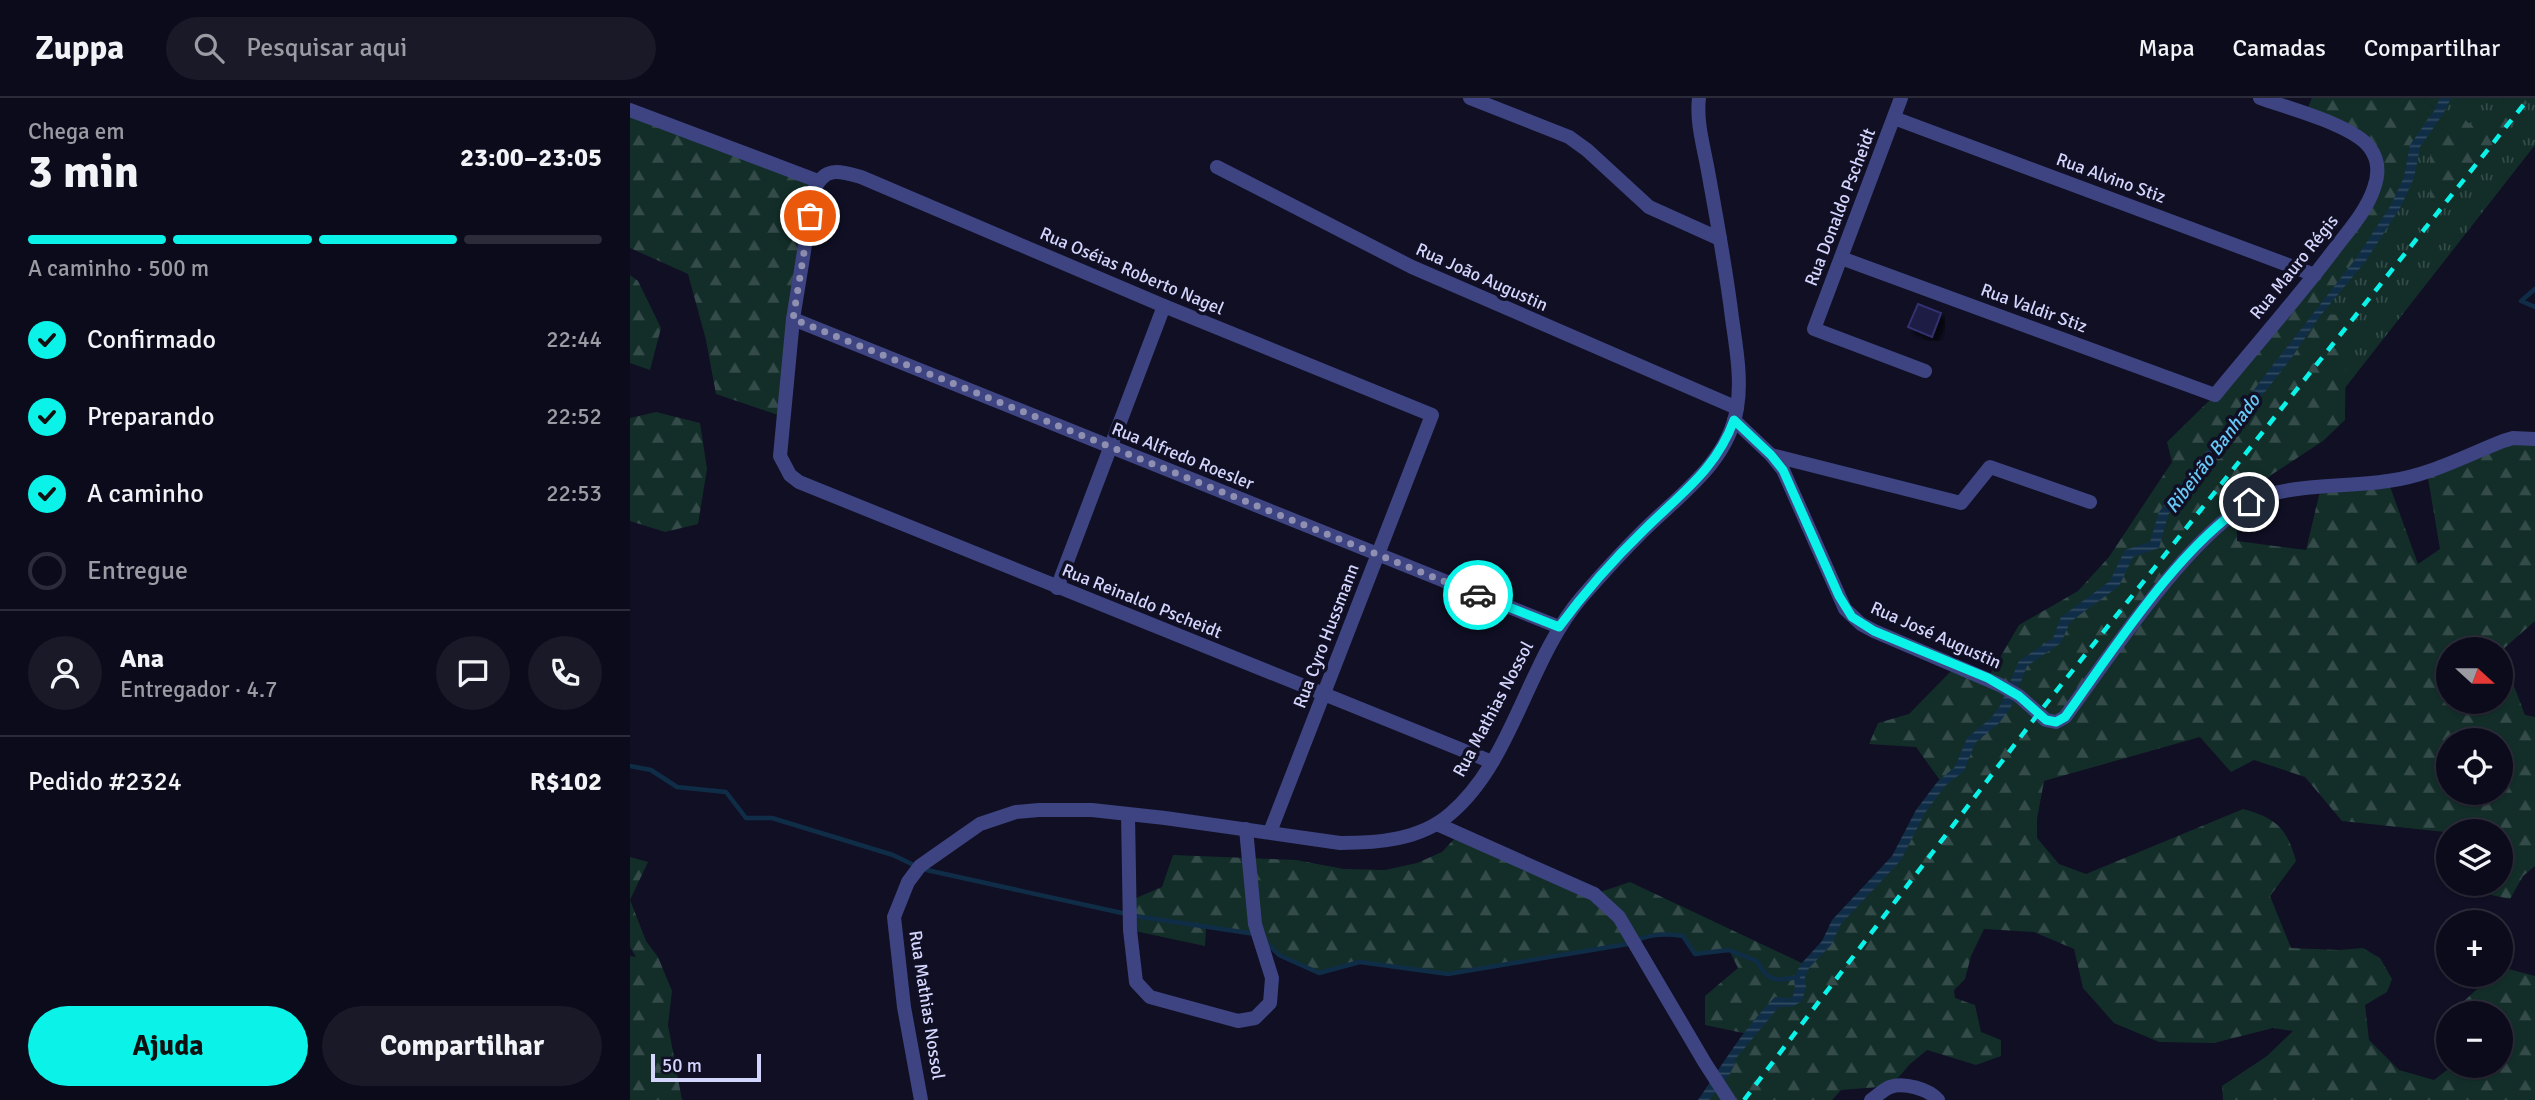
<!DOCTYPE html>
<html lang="pt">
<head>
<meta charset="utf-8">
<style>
  :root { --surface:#0c0b1b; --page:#1a1928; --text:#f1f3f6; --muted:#9a9ba3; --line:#2c2b3a; --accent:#0bf2e9 }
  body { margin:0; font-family:Signika,sans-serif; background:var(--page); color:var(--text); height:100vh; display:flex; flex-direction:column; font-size:26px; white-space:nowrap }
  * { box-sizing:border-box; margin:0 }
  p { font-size:23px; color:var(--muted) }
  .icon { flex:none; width:38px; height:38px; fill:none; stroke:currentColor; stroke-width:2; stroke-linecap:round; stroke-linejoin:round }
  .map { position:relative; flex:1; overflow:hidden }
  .details { display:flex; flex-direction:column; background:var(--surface); width:630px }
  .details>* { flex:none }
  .needle { width:46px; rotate:111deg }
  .fabs { position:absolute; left:1806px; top:539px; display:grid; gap:14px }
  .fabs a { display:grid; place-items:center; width:77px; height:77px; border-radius:50%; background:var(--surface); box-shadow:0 2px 5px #0004,0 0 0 2px var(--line); font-size:35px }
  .scale { position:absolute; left:21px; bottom:18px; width:110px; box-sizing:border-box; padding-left:7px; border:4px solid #d4d5fd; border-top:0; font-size:19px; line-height:24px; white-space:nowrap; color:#d4d5fd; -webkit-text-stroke:5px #100f24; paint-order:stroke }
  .pin { position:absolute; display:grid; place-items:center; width:60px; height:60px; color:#fff; margin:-30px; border:4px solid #fff; border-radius:50%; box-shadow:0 2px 7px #0007 }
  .courier { position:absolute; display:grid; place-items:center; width:70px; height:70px; margin:-35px; border:5px solid #0bf2e9; border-radius:50%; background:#fff; color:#222; box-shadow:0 2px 9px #0007 }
  .overview em { font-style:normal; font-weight:700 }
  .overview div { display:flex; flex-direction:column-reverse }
  .overview { display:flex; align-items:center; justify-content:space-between; height:119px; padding:0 28px }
  h1 { font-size:46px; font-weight:700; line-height:52px }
  .bar { display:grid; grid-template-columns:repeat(4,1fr); gap:10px 7px; align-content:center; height:84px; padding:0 28px }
  .bar i { height:9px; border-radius:5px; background:var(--line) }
  .bar .selected { background:var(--accent) }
  .bar p { grid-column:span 4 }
  .line { display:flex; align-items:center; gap:18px; padding:0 28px; border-top:2px solid var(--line) }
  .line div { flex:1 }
  .round { display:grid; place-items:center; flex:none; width:74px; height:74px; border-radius:37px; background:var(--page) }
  ol { padding:0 28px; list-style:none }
  li { display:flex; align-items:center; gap:21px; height:77px }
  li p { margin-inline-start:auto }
  li .icon { padding:7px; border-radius:50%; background:var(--accent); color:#111; stroke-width:4 }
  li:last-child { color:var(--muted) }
  li i { width:38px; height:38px; border:4px solid var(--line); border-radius:50% }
  .cta { display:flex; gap:14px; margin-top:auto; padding:14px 28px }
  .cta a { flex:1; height:80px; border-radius:42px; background:var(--accent); color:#111; font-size:28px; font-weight:700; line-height:80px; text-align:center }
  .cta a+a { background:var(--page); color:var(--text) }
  header { display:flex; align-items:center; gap:42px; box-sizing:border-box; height:98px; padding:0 35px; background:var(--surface); border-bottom:2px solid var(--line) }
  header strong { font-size:33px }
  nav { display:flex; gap:38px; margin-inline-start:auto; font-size:24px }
  .search { width:490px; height:63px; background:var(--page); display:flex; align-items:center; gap:18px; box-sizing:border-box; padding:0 24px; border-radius:38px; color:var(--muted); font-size:26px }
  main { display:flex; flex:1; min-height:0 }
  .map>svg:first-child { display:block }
  .grass { fill:url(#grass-tufts) }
  .forest { fill:url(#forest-firs); fill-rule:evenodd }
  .water { fill:url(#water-rules) }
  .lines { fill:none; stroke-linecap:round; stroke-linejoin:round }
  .stream { stroke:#102d47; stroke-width:4.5 }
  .building { fill:#1f1c44; stroke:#33306f; stroke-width:2; filter:url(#shadow) }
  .minor { stroke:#3d4481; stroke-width:14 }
  .tertiary { stroke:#3d4481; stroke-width:14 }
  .rail { stroke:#0bf2e9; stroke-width:4.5; stroke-dasharray:10 9; stroke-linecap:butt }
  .done { stroke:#8f90b1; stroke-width:7; stroke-dasharray:0 12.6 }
  .route { stroke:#0bf2e9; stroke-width:9 }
  .labels { text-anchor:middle; stroke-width:7; stroke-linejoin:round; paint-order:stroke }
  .street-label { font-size:18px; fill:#d4d5fd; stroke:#100f24 }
  .water-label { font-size:19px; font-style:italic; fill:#67c9f8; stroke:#100f24 }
</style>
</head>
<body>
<header>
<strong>Zuppa</strong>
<div class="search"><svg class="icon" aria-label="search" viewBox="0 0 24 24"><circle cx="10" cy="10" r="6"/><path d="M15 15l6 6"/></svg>Pesquisar aqui</div>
<nav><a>Mapa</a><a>Camadas</a><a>Compartilhar</a></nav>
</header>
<main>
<section class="details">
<div class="overview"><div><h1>3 min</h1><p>Chega em</p></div><em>23:00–23:05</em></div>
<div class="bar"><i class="selected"></i><i class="selected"></i><i class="selected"></i><i></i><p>A caminho · 500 m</p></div>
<ol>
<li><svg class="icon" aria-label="check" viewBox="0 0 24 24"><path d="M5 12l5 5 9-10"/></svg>Confirmado<p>22:44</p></li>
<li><svg class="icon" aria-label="check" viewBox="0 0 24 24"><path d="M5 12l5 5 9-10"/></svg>Preparando<p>22:52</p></li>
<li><svg class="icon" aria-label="check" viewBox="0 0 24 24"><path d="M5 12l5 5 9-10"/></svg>A caminho<p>22:53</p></li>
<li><i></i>Entregue</li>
</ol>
<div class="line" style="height:126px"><a class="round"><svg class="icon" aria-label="person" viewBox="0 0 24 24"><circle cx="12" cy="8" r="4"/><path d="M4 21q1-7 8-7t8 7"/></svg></a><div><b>Ana</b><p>Entregador · 4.7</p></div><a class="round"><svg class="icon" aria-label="chat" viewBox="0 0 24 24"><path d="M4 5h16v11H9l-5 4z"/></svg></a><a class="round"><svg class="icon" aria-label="phone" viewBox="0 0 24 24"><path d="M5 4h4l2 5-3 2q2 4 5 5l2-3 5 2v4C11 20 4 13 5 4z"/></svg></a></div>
<div class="line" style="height:91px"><div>Pedido #2324</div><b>R$102</b></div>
<div class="cta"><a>Ajuda</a><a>Compartilhar</a></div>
</section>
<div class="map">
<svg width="1905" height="1002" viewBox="0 0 1905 1002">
  <defs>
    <pattern id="grass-tufts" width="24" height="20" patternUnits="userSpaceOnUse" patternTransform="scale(1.75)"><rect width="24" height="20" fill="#132e29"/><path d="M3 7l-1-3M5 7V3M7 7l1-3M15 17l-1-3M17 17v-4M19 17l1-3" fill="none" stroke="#344b49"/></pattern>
    <pattern id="forest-firs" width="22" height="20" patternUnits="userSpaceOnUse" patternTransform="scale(1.75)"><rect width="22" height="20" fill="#132e29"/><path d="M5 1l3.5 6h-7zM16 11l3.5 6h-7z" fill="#344b49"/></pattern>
    <pattern id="water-rules" width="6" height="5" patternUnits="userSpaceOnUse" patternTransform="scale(1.75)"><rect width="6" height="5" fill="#102d47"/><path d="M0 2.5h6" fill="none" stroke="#324b62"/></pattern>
    <filter id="shadow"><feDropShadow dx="6" dy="6" stdDeviation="2" flood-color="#0009"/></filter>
  </defs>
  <rect width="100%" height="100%" fill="#100f24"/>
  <polygon class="grass" points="1791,0 1874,0 1849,33 1800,56 1800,124 1901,0 1905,0 1905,47 1715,290 1715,218 1687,216 1786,47 1809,14"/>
  <g class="forest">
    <path d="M1682 0H1791L1809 14 1786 47 1766 108 1688 216 1716 217 1715 322 1693 343 1641 377 1607 412V443L1676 452 1691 389 1758 383 1788 466 1810 451 1797 374 1873 343 1905 341V523L1871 553 1818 551V604H1871V554L1895 617 1905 619V768L1893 778 1880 801 1852 795 1846 786H1871V733H1818V740L1815 734 1712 723 1675 679 1624 662 1601 674 1570 639 1414 683 1407 721V740L1429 766 1456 776 1613 711C1646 720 1657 730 1666 763L1640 798 1661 850 1708 852 1733 850 1750 860 1762 881 1757 894 1735 907 1739 942 1769 972 1804 982 1822 968H1871V915H1831L1832 905 1862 877H1871V869L1905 878V1002H1593L1592 988 1637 958 1663 933 1643 930 1584 945 1529 944 1484 925 1453 890 1444 851 1404 834 1354 831 1341 858 1335 881 1324 892 1325 900 1345 907 1351 934 1371 942V958L1346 967 1297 952 1280 966 1261 988 1211 992 1202 1002H1074L1118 936 1075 927V898L1108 870 1099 852 1065 856 1053 838C1032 835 1018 836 998 846L818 876 730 864 689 875 649 857 629 837 576 829 575 848 500 832 499 803 532 789 543 757 666 762 714 771 755 772 787 765 812 754 829 736 964 796 1000 784 1176 867 1208 824 1267 760 1312 685 1286 649 1239 646 1248 625 1279 616 1327 567 1358 580 1389 527 1448 493 1479 459 1542 364 1537 344 1585 297 1737 106 1743 55 1675 16ZM1818 642H1871V695H1818Z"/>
    <polygon points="1874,0 1901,0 1800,125 1800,56 1813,34 1827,17 1849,32"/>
    <polygon points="0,6 188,83 154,319 86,296 76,242 58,176 0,150"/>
    <polygon points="0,177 8,183 31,230 20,272 0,265"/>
    <polygon points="26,314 70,325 77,371 68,426 35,434 0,423 0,320"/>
    <polygon points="0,759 18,764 0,802 16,843 28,859 42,893 38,927 52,1002 0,1002 0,858 6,859 0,849"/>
  </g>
  <path class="water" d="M1810 0H1821L1813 16 1790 49 1784 80 1770 110 1735 164 1690 218 1660 262 1538 417 1529 450 1503 459 1489 488 1440 524 1431 545 1397 568 1380 611 1368 626 1345 645 1334 673 1315 688 1295 715 1271 762 1211 826 1201 847 1179 870 1175 879 1176 889 1172 903 1162 909H1149L1107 959 1100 976 1079 1002H1068C1092 967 1114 930 1145 899L1160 900 1163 898 1165 890 1164 879 1171 866 1192 843 1202 822 1262 758 1286 712 1308 683 1325 669 1337 640 1361 620 1370 608 1389 563 1423 540 1431 519 1480 483 1495 452 1520 444 1529 414 1727 159 1761 107 1774 79 1780 47 1804 13Z"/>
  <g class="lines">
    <g class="stream">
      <polyline points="1905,191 1891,203 1905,209"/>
      <polyline points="0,668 21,672 47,689 96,694 116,720 142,720 263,757 292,771 492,815"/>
      <polyline points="505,818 625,836"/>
      <path d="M635 843 649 857 689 875 730 864 818 876 998 846C1018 836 1032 835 1053 838L1065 856 1099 852 1127 863C1138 885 1147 883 1168 879"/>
    </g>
  </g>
  <polygon class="building" points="1288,206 1311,215 1302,239 1278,229"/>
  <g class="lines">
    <g class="minor">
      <polyline points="840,0 939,39 957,52 1019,109 1090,141"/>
      <polyline points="1271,0 1184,231 1295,273"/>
      <polyline points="0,12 188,83"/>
      <polyline points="1264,20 1685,177"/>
      <polyline points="587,69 782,169 1107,310"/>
      <path d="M1211 160 1585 297C1624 249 1666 202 1703 153 1718 133 1736 114 1744 90 1749 76 1749 62 1740 50 1724 27 1657 10 1630 0"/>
      <polyline points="163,221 929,529"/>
      <path d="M1104 322 1141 357 1153 372 1215 511 1231 526 1244 533 1370 587 1389 598 1416 622 1426 624 1435 619C1478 561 1570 418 1637 397 1675 386 1718 389 1758 383 1798 378 1835 358 1873 343L1883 340 1905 341"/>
      <polyline points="1141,357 1331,405 1360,369 1460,404"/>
      <polyline points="427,490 534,208"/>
      <polyline points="498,717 500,832 506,884 520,899 608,923 625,920 640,905 642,880 625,826 616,731"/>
      <polyline points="807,726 964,796 989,819 1075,965 1099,1002"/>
      <path d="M640 734 802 317 534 208 231 79C209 73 195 68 184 92L163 221 150 358 160 377 169 384C399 478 630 571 862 664"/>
      <path d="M1241 1002C1247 998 1254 991 1260 989 1274 984 1299 991 1308 1002"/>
    </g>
    <path class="tertiary" d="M291 1002 274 909 264 819 278 784 290 768 350 726 386 714 409 712H462L535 720 710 745C748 745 790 742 820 716 883 663 897 564 951 500 971 477 991 455 1012 434 1049 397 1098 365 1107 310 1112 281 1106 249 1102 220 1096 171 1087 122 1078 73 1074 50 1066 24 1069 0"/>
    <polyline class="rail" points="1114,1002 1408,616 1899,0"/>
  </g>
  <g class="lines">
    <polyline class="done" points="180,118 163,221 848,497"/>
    <path class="route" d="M848 497 929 529C954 495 983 462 1014 432 1050 396 1086 372 1104 322L1141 357 1153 372 1209 498 1222 519 1244 533 1358 580 1389 598 1416 622 1426 624 1435 619C1484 551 1549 448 1619 404"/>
  </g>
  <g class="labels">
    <g class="street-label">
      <text transform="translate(1481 80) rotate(20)" y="6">Rua Alvino Stiz</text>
      <text transform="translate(1210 109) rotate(-69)" y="6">Rua Donaldo Pscheidt</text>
      <text transform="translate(1664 169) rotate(-51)" y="6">Rua Mauro Régis</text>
      <text transform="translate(502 173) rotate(23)" y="6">Rua Oséias Roberto Nagel</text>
      <text transform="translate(852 179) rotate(24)" y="6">Rua João Augustin</text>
      <text transform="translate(1404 210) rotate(20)" y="6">Rua Valdir Stiz</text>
      <text transform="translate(553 358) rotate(22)" y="6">Rua Alfredo Roesler</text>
      <text transform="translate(512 503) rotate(22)" y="6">Rua Reinaldo Pscheidt</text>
      <text transform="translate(1306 537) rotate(24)" y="6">Rua José Augustin</text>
      <text transform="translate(696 538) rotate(-69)" y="6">Rua Cyro Hussmann</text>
      <text transform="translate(863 611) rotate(-62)" y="6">Rua Mathias Nossol</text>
      <text transform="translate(297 907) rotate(81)" y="6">Rua Mathias Nossol</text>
    </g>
    <g class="water-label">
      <text transform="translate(1582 355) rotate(-53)" y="7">Ribeirão Banhado</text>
    </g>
  </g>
</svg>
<div class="fabs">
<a><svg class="needle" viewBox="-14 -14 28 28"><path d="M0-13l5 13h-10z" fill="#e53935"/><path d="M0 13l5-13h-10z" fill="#9a9ba3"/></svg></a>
<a><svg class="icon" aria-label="locate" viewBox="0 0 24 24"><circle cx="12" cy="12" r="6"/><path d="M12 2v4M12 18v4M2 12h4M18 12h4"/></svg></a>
<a><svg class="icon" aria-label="layers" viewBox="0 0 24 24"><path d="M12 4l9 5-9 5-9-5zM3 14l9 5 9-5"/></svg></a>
<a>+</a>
<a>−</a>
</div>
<div class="scale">50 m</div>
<div class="pin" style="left:180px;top:118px;background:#ea580c"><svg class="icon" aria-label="bag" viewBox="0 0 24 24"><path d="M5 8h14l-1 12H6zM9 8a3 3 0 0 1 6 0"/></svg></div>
<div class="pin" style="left:1619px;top:404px;background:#1f2937"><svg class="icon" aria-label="home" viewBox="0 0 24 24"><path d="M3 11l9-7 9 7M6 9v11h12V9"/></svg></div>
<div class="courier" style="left:848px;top:497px"><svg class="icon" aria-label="car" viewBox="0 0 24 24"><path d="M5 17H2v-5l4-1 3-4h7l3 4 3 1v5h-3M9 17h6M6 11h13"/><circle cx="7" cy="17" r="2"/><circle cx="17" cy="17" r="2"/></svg></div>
</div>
</main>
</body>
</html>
